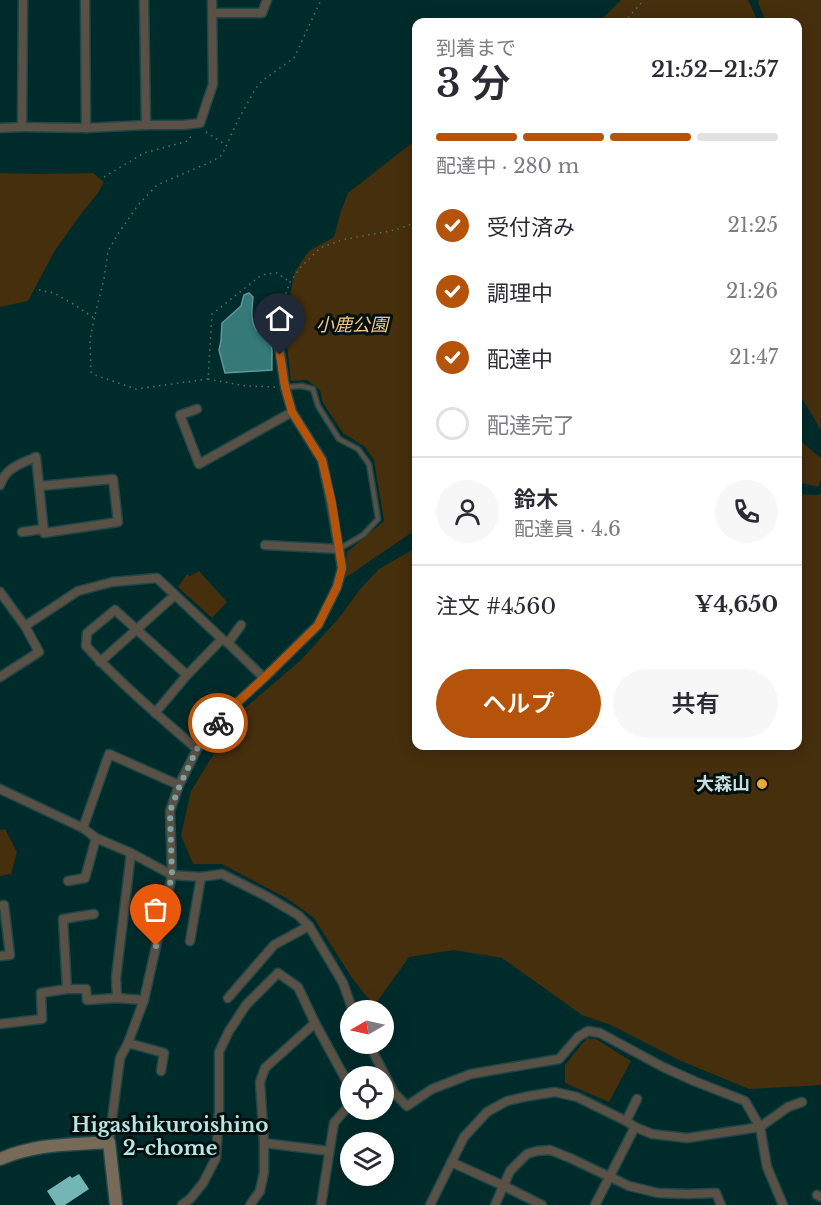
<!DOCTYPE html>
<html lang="ja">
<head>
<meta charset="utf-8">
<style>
  :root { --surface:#fff; --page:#f7f7f7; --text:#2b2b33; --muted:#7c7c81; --line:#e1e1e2; --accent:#b45309 }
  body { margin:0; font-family:"Libre Baskerville","Noto Sans JP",serif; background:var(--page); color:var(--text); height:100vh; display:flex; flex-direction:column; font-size:22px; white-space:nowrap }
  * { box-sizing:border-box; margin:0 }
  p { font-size:20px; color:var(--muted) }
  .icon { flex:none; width:33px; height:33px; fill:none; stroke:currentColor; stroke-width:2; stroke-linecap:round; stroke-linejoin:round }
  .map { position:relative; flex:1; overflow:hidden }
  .details { position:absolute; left:412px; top:18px; width:390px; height:732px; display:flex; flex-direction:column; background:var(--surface); border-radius:12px; box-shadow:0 3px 15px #0003 }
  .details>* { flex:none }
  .needle { width:39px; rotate:261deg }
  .buttons { position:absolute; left:340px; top:1000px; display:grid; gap:12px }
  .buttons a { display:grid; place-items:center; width:54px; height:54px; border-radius:50%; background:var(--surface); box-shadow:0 3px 15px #0003; font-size:30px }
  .pin { position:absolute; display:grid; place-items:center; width:51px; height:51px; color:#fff; margin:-62px -26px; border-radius:50% 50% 50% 0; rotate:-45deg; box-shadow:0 0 6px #0007 }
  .pin .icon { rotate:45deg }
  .courier { position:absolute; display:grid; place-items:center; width:60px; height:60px; margin:-30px; border:4px solid #b45309; border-radius:50%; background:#fff; color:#222; box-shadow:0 2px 8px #0007 }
  .headline em { font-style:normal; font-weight:600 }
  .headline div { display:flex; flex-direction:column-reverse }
  .headline { display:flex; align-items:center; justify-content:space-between; height:102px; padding:0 24px }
  h1 { font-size:39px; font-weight:600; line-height:45px }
  .bar { display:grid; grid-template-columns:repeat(4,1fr); gap:9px 6px; align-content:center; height:72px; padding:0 24px }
  .bar i { height:8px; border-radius:4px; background:var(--line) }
  .bar .selected { background:var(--accent) }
  .bar p { grid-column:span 4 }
  .line { display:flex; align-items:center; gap:15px; padding:0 24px; border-top:2px solid var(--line) }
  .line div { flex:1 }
  .round { display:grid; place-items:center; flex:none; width:63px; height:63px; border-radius:32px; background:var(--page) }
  ol { padding:0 24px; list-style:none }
  li { display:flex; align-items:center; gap:18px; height:66px }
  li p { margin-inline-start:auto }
  li .icon { padding:6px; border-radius:50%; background:var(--accent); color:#fff; stroke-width:4 }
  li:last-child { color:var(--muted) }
  li i { width:33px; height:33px; border:3px solid var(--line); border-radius:50% }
  .cta { display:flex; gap:12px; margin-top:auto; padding:12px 24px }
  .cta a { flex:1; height:69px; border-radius:36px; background:var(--accent); color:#fff; font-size:24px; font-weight:600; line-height:69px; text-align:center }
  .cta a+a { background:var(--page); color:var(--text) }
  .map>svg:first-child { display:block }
  .green { fill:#452f0d }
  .water { fill:#367979; stroke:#629797; stroke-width:1.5 }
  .building { fill:#74b6b6 }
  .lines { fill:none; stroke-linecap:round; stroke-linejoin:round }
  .lane-casing { stroke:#204747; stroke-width:7 }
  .street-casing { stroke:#204747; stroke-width:11 }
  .secondary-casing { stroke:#204747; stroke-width:15 }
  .path { stroke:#4f7171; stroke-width:1.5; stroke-dasharray:1.5 4.5; stroke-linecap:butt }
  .lane { stroke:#5a5146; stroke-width:4 }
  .street { stroke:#5a5146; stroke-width:8 }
  .secondary { stroke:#776a59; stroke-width:12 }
  .done { stroke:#829f9f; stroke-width:6; stroke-dasharray:0 10.8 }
  .route { stroke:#b45309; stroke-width:8 }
  .poi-dot { fill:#eca93b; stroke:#021010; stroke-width:2 }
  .labels { text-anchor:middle; stroke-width:6; stroke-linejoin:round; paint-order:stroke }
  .park-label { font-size:18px; font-style:italic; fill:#f6c887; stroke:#021010 }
  .poi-label { font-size:18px; font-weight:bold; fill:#c8dddd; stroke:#021010; text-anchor:end }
  .neighbourhood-label { font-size:20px; font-weight:bold; fill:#b9e5e5; stroke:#021010 }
</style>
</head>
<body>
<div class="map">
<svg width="821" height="1205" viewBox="0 0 821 1205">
  <rect width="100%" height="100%" fill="#002b2b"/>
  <g class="green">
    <polygon points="621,0 748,0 758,22 599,22"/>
    <polygon points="758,0 821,0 821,430 798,392 798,22 766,22 759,5"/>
    <polygon points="417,139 417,529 345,578 347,552 384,521 374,460 365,447 343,433 323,403 320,390 307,380 291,381 286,337 286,314 295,271 309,251 334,237 341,211 348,193"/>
    <polygon points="0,173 38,174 93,173 104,182 98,193 80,215 54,252 28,301 0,307"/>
    <polygon points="798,439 821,458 821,480 818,487 798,482"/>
    <polygon points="798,494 816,495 821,494 821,1085 749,1089 681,1061 611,1025 582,1015 502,958 454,950 409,957 374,1006 352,978 314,918 288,899 222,864 193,864 181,835 191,791 238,714 301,660 339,618 361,588 379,569 417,547 417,746 798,746"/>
    <polygon points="199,571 227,602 212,618 178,587 187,574 190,576"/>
    <polygon points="5,829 17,852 11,874 0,876 0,830"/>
    <polygon points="587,1038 596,1039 631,1061 609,1102 565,1083 565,1065"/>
  </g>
  <path class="water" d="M249 293 253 297C252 308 250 320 256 330 277 338 271 350 272 370L225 373 219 350 221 341 222 323 241 306 244 295Z"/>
  <polygon class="building" points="79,1174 89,1189 65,1205 56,1205 47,1191 70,1176 72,1178"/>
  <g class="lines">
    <defs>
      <polyline id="lane" points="286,387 302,386 313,389 318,406 339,439 358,449 369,464 378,519 363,535 339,549"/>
      <g id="street">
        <polyline points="85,0 86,128 146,125 183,125 200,123 213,84 212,0"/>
        <polyline points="144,0 146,125"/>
        <polyline points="213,13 262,13 267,0"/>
        <polyline points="22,127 86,128"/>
        <polyline points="0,128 22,127 23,0"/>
        <polyline points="197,409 180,415 199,464 292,412"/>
        <path d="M0 485C6 467 21 464 36 457L44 533 118 522 113 479 40 486"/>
        <polyline points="22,532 43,529"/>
        <polyline points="265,545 339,549"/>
        <polyline points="0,592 25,626 39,652 0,677"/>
        <polyline points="25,626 78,591 112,582 157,578 222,639 228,643 264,678"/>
        <polyline points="228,643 241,625"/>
        <polyline points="100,662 175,595"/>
        <path d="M187 675 115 610 87 633 86 646C120 683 159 716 197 749"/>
        <polyline points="155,713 187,675 222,639"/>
        <polyline points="0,789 83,828 96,838 131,853 172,875 201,877 222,874 266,896 298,915 309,926 343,983 353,1011"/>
        <polyline points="83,828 109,754 179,785"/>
        <polyline points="68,881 85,878 96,838"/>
        <polyline points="0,906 4,905 10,955 0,956"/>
        <polyline points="190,941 201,877"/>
        <polyline points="67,989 63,919 94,914"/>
        <polyline points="117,998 116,978 131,853"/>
        <polyline points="228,998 274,945 309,926"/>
        <polyline points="0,1024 42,1019 41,993 67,989 86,989 87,1000 117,998 144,1000"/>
        <polyline points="128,1043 164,1053 161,1071"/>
        <polyline points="369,1044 394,1093 407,1106 432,1089 471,1074 559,1059 578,1037 588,1031 600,1033 663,1067 694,1081 745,1101 760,1127 767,1167 783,1205"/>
        <polyline points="626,1121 637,1099"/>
        <polyline points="109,1142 120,1058 128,1043 144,1000 172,875 170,811 179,785 197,749 229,710 264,678 318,625 337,587 342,568 331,503 322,460 292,412 285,387 278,339"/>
        <polyline points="264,1143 329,1151"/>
        <polyline points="451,1162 504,1186 542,1205"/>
        <polyline points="817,1195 821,1197"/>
        <polyline points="182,1205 190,1199 203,1183 216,1158 219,1111 219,1052 229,1031 246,1005 278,973 298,987 315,1023 351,1089"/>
        <polyline points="250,1205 260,1191 264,1172 264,1143 260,1082 265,1068 315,1023"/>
        <polyline points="321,1205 334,1123 351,1103"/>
        <polyline points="430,1205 464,1137 487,1112 507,1101 529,1096 555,1092 577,1097 626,1121 635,1127 652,1134 687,1138 760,1127 788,1107 802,1102"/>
        <polyline points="495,1205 510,1171 527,1154 537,1151 550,1150 570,1158 629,1186 658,1193 687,1194 716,1193 721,1205"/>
        <polyline points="595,1205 635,1127"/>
      </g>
      <path id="secondary" d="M0 1159C38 1143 68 1145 109 1142L116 1205"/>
    </defs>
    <use href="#lane" class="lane-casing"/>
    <use href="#street" class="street-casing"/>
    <use href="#secondary" class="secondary-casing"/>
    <g class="path">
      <polyline points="624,22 644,0"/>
      <polyline points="206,132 226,145"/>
      <polyline points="104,177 144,153 188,141 193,133"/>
      <polyline points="39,290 54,293 75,305 94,318"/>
      <polyline points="279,329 283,301 290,282 301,267 320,248 342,240 395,230 417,222"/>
      <polyline points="208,379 136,389 95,375 91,372 90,340 94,319 104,279 108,251 118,234 138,205 157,185 213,161 222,155 238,120 256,88 263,80 294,58 321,0"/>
      <polyline points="275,387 246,386 208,379 212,314 259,277 266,274 277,273 290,282"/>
      <polyline points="362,1110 371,1118 378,1110"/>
    </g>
    <use href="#lane" class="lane"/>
    <use href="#street" class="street"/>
    <use href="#secondary" class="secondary"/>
  </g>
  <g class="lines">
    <polyline class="done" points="156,946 172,875 170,811 180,785 197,749 218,723"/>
    <polyline class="route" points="218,723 229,710 264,678 318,625 337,587 342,568 332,503 322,460 292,412 285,387 280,355"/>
  </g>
  <circle class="poi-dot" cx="762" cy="784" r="6"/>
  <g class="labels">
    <g class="park-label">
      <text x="352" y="331">小鹿公園</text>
    </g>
    <g class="poi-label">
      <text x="750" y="790">大森山</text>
    </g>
    <g class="neighbourhood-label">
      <text x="170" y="1132">Higashikuroishino<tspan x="170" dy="23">2-chome</tspan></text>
    </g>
  </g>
</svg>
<div class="buttons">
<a><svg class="needle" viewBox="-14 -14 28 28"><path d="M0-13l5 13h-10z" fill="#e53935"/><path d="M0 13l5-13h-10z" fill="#7c7c81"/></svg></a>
<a><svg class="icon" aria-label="locate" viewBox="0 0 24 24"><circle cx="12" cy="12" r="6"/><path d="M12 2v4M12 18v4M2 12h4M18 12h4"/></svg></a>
<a><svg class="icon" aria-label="layers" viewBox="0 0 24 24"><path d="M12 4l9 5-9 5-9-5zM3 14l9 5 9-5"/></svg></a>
</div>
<div class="pin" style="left:156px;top:946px;background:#ea580c"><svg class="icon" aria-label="bag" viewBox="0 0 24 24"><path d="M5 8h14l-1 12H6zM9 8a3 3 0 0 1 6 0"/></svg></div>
<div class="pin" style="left:280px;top:355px;background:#1f2937"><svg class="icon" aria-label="home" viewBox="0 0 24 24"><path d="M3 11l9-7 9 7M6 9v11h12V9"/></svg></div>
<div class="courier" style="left:218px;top:723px"><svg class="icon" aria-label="bike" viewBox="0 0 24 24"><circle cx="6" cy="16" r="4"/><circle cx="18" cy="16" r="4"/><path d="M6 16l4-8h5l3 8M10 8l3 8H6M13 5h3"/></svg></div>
<section class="details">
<div class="headline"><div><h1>3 分</h1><p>到着まで</p></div><em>21:52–21:57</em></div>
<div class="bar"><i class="selected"></i><i class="selected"></i><i class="selected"></i><i></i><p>配達中 · 280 m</p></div>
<ol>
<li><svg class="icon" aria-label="check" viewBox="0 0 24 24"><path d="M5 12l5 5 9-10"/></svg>受付済み<p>21:25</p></li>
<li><svg class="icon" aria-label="check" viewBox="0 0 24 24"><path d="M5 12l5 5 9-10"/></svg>調理中<p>21:26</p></li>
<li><svg class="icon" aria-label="check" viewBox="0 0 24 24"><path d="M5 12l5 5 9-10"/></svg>配達中<p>21:47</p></li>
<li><i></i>配達完了</li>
</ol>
<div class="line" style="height:108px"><a class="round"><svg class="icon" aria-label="person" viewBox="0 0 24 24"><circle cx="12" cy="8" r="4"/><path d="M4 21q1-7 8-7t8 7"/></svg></a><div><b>鈴木</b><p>配達員 · 4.6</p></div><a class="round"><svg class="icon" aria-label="phone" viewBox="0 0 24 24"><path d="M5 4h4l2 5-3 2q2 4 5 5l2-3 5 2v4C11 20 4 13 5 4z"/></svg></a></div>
<div class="line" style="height:78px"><div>注文 #4560</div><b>¥4,650</b></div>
<div class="cta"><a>ヘルプ</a><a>共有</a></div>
</section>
</div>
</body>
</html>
